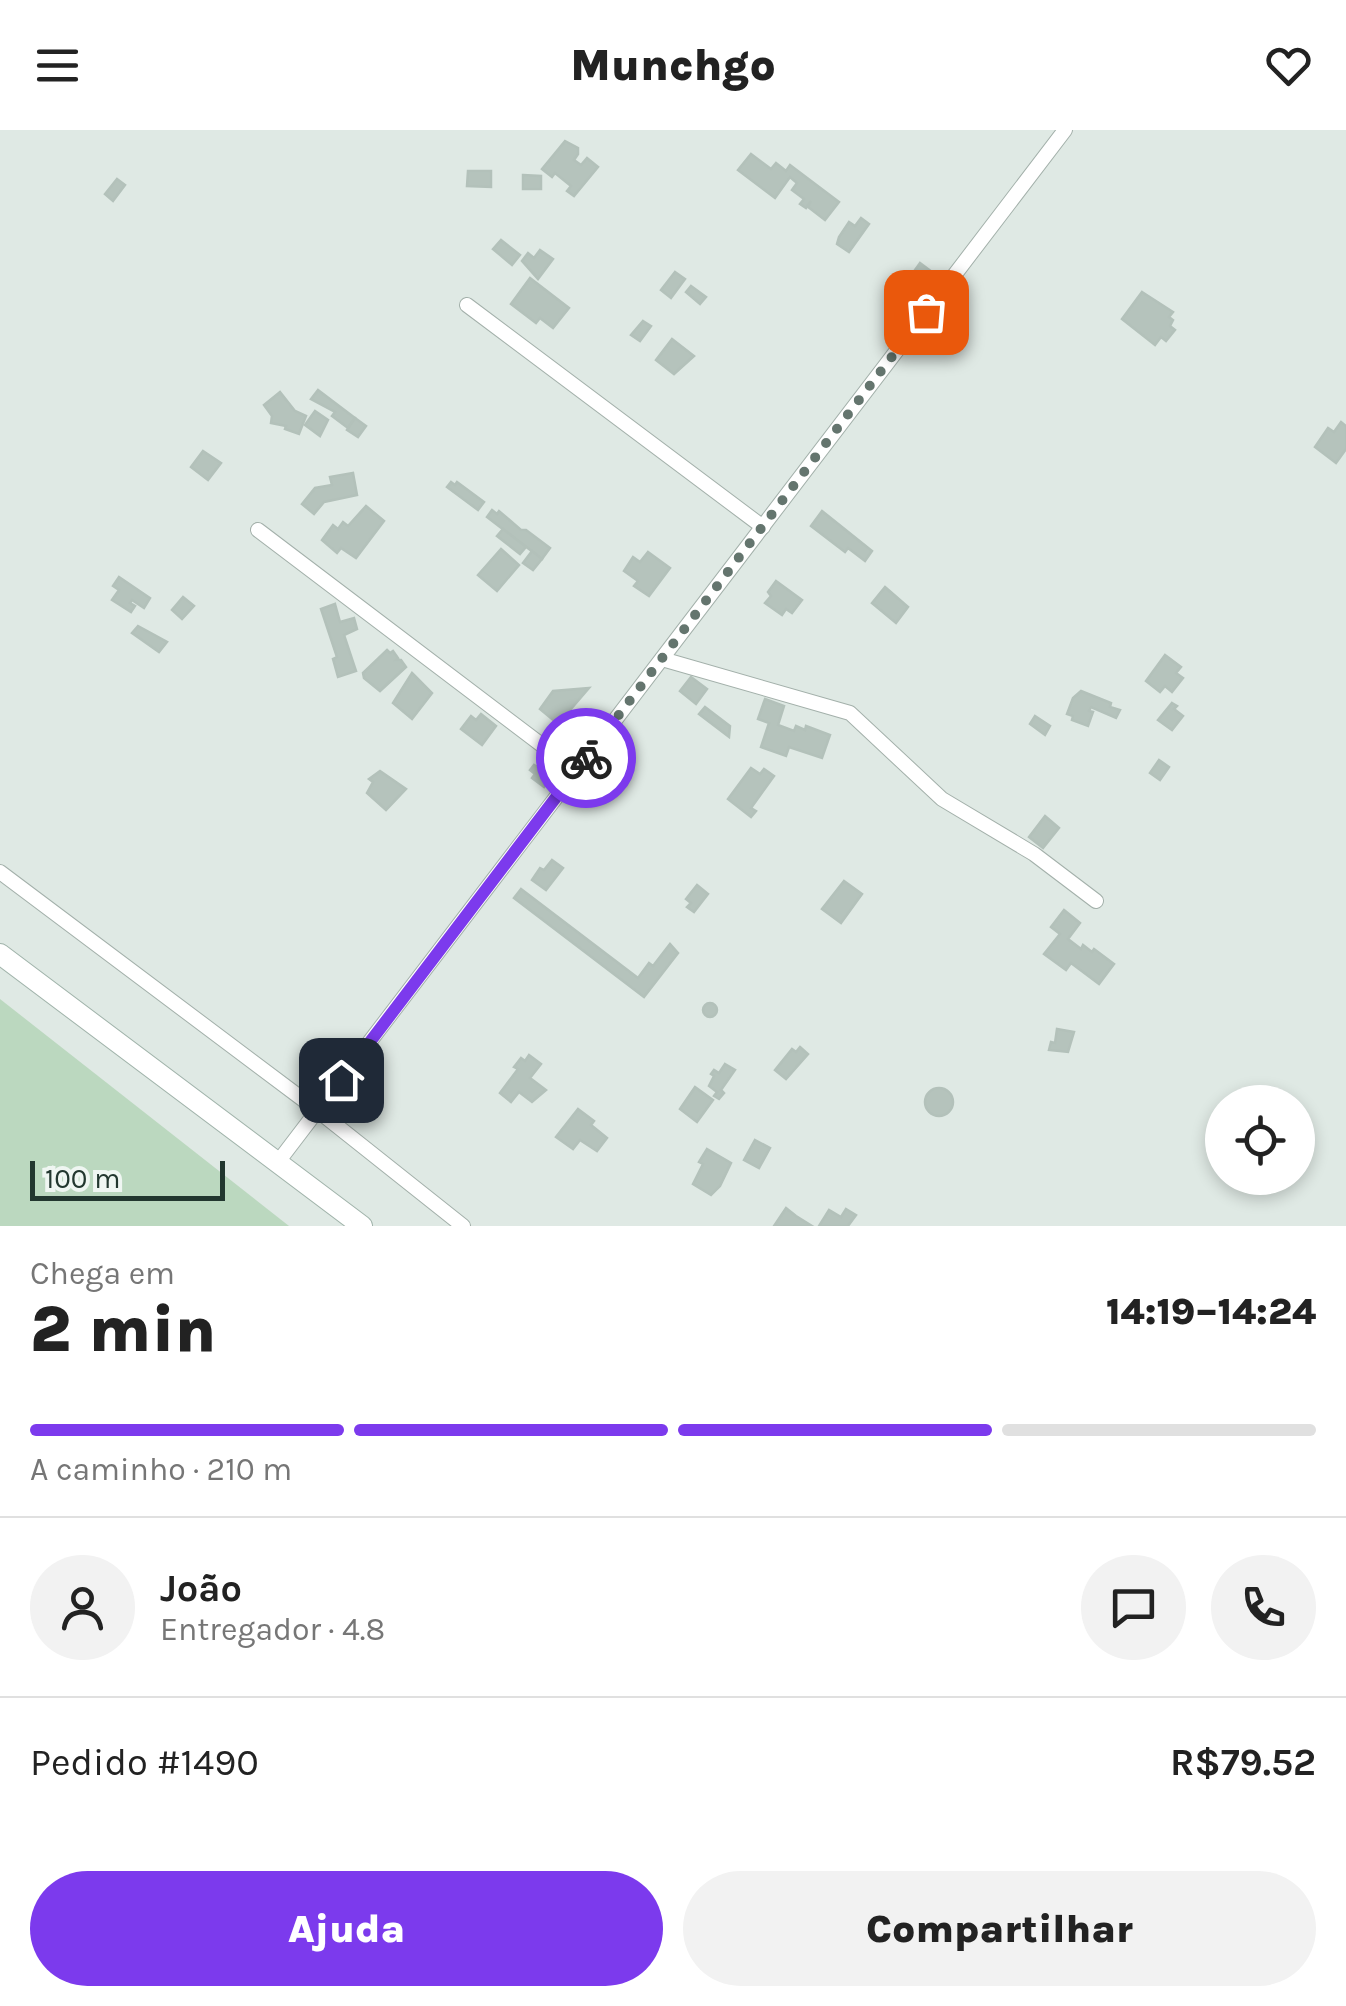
<!DOCTYPE html>
<html lang="pt">
<head>
<meta charset="utf-8">
<style>
  :root { --surface:#fff; --page:#f2f2f2; --text:#222; --muted:#767676; --line:#e0e0e0; --accent:#7c3aed }
  body { margin:0; font-family:Karla,sans-serif; background:var(--page); color:var(--text); height:100vh; display:flex; flex-direction:column; font-size:38px; white-space:nowrap }
  * { box-sizing:border-box; margin:0 }
  p { font-size:32px; color:var(--muted) }
  .icon { flex:none; width:55px; height:55px; fill:none; stroke:currentColor; stroke-width:2; stroke-linecap:round; stroke-linejoin:round }
  .map { position:relative; height:1096px; overflow:hidden }
  .details { display:flex; flex-direction:column; background:var(--surface); flex:1 }
  .details>* { flex:none }
  .fabs { position:absolute; left:1205px; top:955px; display:grid; gap:20px }
  .fabs a { display:grid; place-items:center; width:110px; height:110px; border-radius:50%; background:var(--surface); box-shadow:0 5px 15px #0003; font-size:50px }
  .scale { position:absolute; left:30px; bottom:25px; width:195px; box-sizing:border-box; padding-left:10px; border:5px solid #22372f; border-top:0; font-size:28px; line-height:35px; white-space:nowrap; color:#22372f; -webkit-text-stroke:8px #eff6f2; paint-order:stroke }
  .pin { position:absolute; display:grid; place-items:center; width:85px; height:85px; color:#fff; margin:-42px; border-radius:20px; box-shadow:0 5px 15px #0006 }
  .courier { position:absolute; display:grid; place-items:center; width:100px; height:100px; margin:-50px; border:8px solid #7c3aed; border-radius:50%; background:#fff; color:#222; box-shadow:0 2px 12px #0007 }
  .head em { font-style:normal; font-weight:800 }
  .head div { display:flex; flex-direction:column-reverse }
  .head { display:flex; align-items:center; justify-content:space-between; height:170px; padding:0 30px }
  h1 { font-size:65px; font-weight:800; line-height:75px }
  .bar { display:grid; grid-template-columns:repeat(4,1fr); gap:15px 10px; align-content:center; height:120px; padding:0 30px }
  .bar i { height:12px; border-radius:8px; background:var(--line) }
  .bar .on { background:var(--accent) }
  .bar p { grid-column:span 4 }
  .line { display:flex; align-items:center; gap:25px; padding:0 30px; border-top:2px solid var(--line) }
  .line div { flex:1 }
  .round { display:grid; place-items:center; flex:none; width:105px; height:105px; border-radius:52px; background:var(--page) }
  .primary-button { display:flex; gap:20px; margin-top:auto; padding:20px 30px }
  .primary-button a { flex:1; height:115px; border-radius:60px; background:var(--accent); color:#fff; font-size:40px; font-weight:800; line-height:115px; text-align:center }
  .primary-button a+a { background:var(--page); color:var(--text) }
  header { display:flex; justify-content:space-between; align-items:center; height:130px; padding:0 30px; background:var(--surface); font-size:45px; font-weight:800 }
  .map>svg:first-child { display:block }
  .green { fill:#bbd8bf }
  .building { fill:#b5c3bc; stroke:#b3c1ba; stroke-width:2.5 }
  .lines { fill:none; stroke-linecap:round; stroke-linejoin:round }
  .street-casing { stroke:#a3b0aa; stroke-width:16 }
  .secondary-casing { stroke:#a0b3aa; stroke-width:22 }
  .street { stroke:#fff; stroke-width:14 }
  .secondary { stroke:#fff; stroke-width:20 }
  .done { stroke:#64756e; stroke-width:10; stroke-dasharray:0 18 }
  .route { stroke:#7c3aed; stroke-width:12 }
</style>
</head>
<body>
<header><svg class="icon" aria-label="menu" viewBox="0 0 24 24"><path d="M4 6h16M4 12h16M4 18h16"/></svg>Munchgo<svg class="icon" aria-label="heart" viewBox="0 0 24 24"><path d="M12 20l-8-8c-3-5 5-10 8-4 3-6 11-1 8 4z"/></svg></header>
<div class="map">
<svg width="1346" height="1096" viewBox="0 0 1346 1096">
  <rect width="100%" height="100%" fill="#dfe9e4"/>
  <polygon class="green" points="0,869 289,1096 0,1096"/>
  <g class="building">
    <polygon points="565,11 578,18 578,24 574,30 581,35 587,28 598,37 574,66 567,61 571,56 555,43 552,47 542,39"/>
    <polygon points="751,24 771,39 776,33 786,41 790,35 839,72 825,90 808,77 811,71 806,78 800,74 804,69 792,60 797,53 790,47 775,68 738,40"/>
    <polygon points="468,41 491,41 491,57 467,56"/>
    <polygon points="523,45 541,46 541,59 523,59"/>
    <polygon points="117,49 125,55 113,71 105,64"/>
    <polygon points="861,88 869,94 849,122 837,114 839,107 849,92 855,96"/>
    <polygon points="501,110 520,125 512,135 493,119"/>
    <polygon points="540,120 553,129 538,149 522,131 528,123 534,128"/>
    <polygon points="920,133 936,145 925,158 910,147"/>
    <polygon points="675,142 685,149 671,168 661,160"/>
    <polygon points="530,148 569,178 553,198 540,188 536,193 511,174"/>
    <polygon points="691,156 706,167 700,174 686,162"/>
    <polygon points="1142,162 1173,182 1169,187 1173,190 1170,196 1175,200 1166,211 1161,207 1155,215 1122,189"/>
    <polygon points="643,191 651,196 640,211 631,205"/>
    <polygon points="672,209 694,226 674,244 656,230"/>
    <polygon points="318,260 355,288 348,298 332,286 335,282 311,269"/>
    <polygon points="280,262 295,281 306,286 299,304 285,299 286,296 271,293 272,286 264,275"/>
    <polygon points="315,281 328,290 320,306 305,295"/>
    <polygon points="355,288 366,296 358,307 347,300"/>
    <polygon points="1341,292 1346,296 1346,319 1336,333 1315,317 1328,298 1334,302"/>
    <polygon points="203,321 221,333 208,350 191,337"/>
    <polygon points="353,343 357,365 324,372 314,384 302,374 315,358 332,355 330,347"/>
    <polygon points="451,352 455,355 457,352 484,372 478,380 447,357"/>
    <polygon points="366,376 384,391 356,428 341,418 337,423 322,410 333,395 338,399 343,392 348,396"/>
    <polygon points="492,380 497,384 499,381 521,400 526,400 550,418 542,429 487,387"/>
    <polygon points="822,381 872,421 865,431 848,418 845,422 811,396"/>
    <polygon points="503,399 526,417 520,424 497,406"/>
    <polygon points="501,419 519,435 497,461 478,445"/>
    <polygon points="532,421 542,429 533,440 523,433"/>
    <polygon points="648,422 670,438 649,466 634,456 638,451 624,441 633,427 640,432"/>
    <polygon points="119,447 150,468 144,478 132,470 130,473 135,476 131,482 112,470 119,460 113,456"/>
    <polygon points="776,451 802,470 792,483 786,479 782,485 765,473 771,466 768,462"/>
    <polygon points="885,457 908,477 896,493 872,473"/>
    <polygon points="183,467 194,476 182,489 172,480"/>
    <polygon points="335,474 340,492 354,488 357,499 344,505 356,541 338,547 333,529 337,527 321,479"/>
    <polygon points="138,496 167,512 159,522 132,503"/>
    <polygon points="387,520 390,523 393,521 398,528 396,530 401,530 406,537 380,561 364,548 363,543"/>
    <polygon points="1165,525 1181,537 1176,543 1183,548 1172,562 1165,556 1160,562 1146,551"/>
    <polygon points="412,543 432,563 412,589 393,573"/>
    <polygon points="691,547 707,559 696,574 680,561"/>
    <polygon points="589,558 558,594 540,579 553,561"/>
    <polygon points="1081,561 1111,573 1110,577 1120,580 1116,588 1091,577 1089,581 1093,582 1088,596 1072,590 1073,586 1067,584 1073,568"/>
    <polygon points="765,569 784,576 778,595 794,601 796,596 805,600 806,596 830,605 822,628 789,617 786,626 761,617 769,593 758,589"/>
    <polygon points="1172,573 1177,576 1174,579 1183,586 1172,600 1158,590"/>
    <polygon points="705,577 730,596 729,607 699,584"/>
    <polygon points="481,584 496,596 482,615 461,599 471,586 476,590"/>
    <polygon points="1035,586 1050,596 1045,605 1030,594"/>
    <polygon points="547,628 561,639 557,646 553,643 544,657 532,648 535,644 530,640 534,635 539,638"/>
    <polygon points="1159,630 1169,637 1160,650 1150,643"/>
    <polygon points="751,638 760,644 764,639 774,646 751,678 756,681 751,687 728,669"/>
    <polygon points="380,641 406,659 386,680 367,663 373,652 369,649"/>
    <polygon points="1045,686 1059,698 1043,718 1029,707"/>
    <polygon points="552,730 563,738 546,760 532,750 540,738 544,740"/>
    <polygon points="844,751 862,764 841,793 822,779"/>
    <polygon points="697,755 708,764 694,782 687,777 691,773 686,769"/>
    <polygon points="521,759 638,848 649,833 653,836 670,814 678,823 644,867 514,768"/>
    <polygon points="1064,780 1080,793 1068,809 1081,819 1083,815 1092,822 1094,819 1114,834 1099,854 1071,833 1066,840 1044,824 1060,804 1051,797"/>
    <circle cx="710" cy="880" r="7"/>
    <polygon points="1057,899 1074,902 1068,922 1049,920 1051,912 1055,913"/>
    <polygon points="800,917 808,924 786,949 775,940 792,919 796,922"/>
    <polygon points="529,925 541,934 530,948 546,960 532,972 519,962 511,972 500,963 518,939 514,937 521,928 525,931"/>
    <polygon points="725,934 735,940 721,960 724,963 719,969 714,966 717,962 709,956 714,946 711,944 714,940 719,943"/>
    <polygon points="695,957 713,970 697,992 680,979"/>
    <circle cx="939" cy="972" r="14"/>
    <polygon points="578,979 594,991 591,995 607,1008 597,1021 580,1010 573,1019 556,1007"/>
    <polygon points="755,1010 770,1018 759,1038 744,1030"/>
    <polygon points="707,1019 731,1033 720,1056 711,1065 693,1054 703,1034 699,1032"/>
    <polygon points="786,1078 796,1086 812,1096 774,1096"/>
    <polygon points="846,1079 856,1085 848,1096 819,1096 829,1080 841,1087"/>
  </g>
  <g class="lines">
    <defs>
      <g id="street">
        <polyline points="467,175 763,397"/>
        <polyline points="258,400 576,641"/>
        <polyline points="662,529 850,583 942,669 1034,724 1096,771"/>
        <polyline points="0,742 317,980 463,1096"/>
        <polyline points="278,1032 1065,0"/>
      </g>
      <polyline id="secondary" points="0,824 362,1096"/>
    </defs>
    <use href="#street" class="street-casing"/>
    <use href="#secondary" class="secondary-casing"/>
    <use href="#street" class="street"/>
    <use href="#secondary" class="secondary"/>
  </g>
  <g class="lines">
    <polyline class="done" points="586,628 926,182"/>
    <polyline class="route" points="341,950 586,628"/>
  </g>
</svg>
<div class="fabs">
<a><svg class="icon" aria-label="locate" viewBox="0 0 24 24"><circle cx="12" cy="12" r="6"/><path d="M12 2v4M12 18v4M2 12h4M18 12h4"/></svg></a>
</div>
<div class="scale">100 m</div>
<div class="pin" style="left:926px;top:182px;background:#ea580c"><svg class="icon" aria-label="bag" viewBox="0 0 24 24"><path d="M5 8h14l-1 12H6zM9 8a3 3 0 0 1 6 0"/></svg></div>
<div class="pin" style="left:341px;top:950px;background:#1f2937"><svg class="icon" aria-label="home" viewBox="0 0 24 24"><path d="M3 11l9-7 9 7M6 9v11h12V9"/></svg></div>
<div class="courier" style="left:586px;top:628px"><svg class="icon" aria-label="bike" viewBox="0 0 24 24"><circle cx="6" cy="16" r="4"/><circle cx="18" cy="16" r="4"/><path d="M6 16l4-8h5l3 8M10 8l3 8H6M13 5h3"/></svg></div>
</div>
<section class="details">
<div class="head"><div><h1>2 min</h1><p>Chega em</p></div><em>14:19–14:24</em></div>
<div class="bar"><i class="on"></i><i class="on"></i><i class="on"></i><i></i><p>A caminho · 210 m</p></div>
<div class="line" style="height:180px"><a class="round"><svg class="icon" aria-label="person" viewBox="0 0 24 24"><circle cx="12" cy="8" r="4"/><path d="M4 21q1-7 8-7t8 7"/></svg></a><div><b>João</b><p>Entregador · 4.8</p></div><a class="round"><svg class="icon" aria-label="chat" viewBox="0 0 24 24"><path d="M4 5h16v11H9l-5 4z"/></svg></a><a class="round"><svg class="icon" aria-label="phone" viewBox="0 0 24 24"><path d="M5 4h4l2 5-3 2q2 4 5 5l2-3 5 2v4C11 20 4 13 5 4z"/></svg></a></div>
<div class="line" style="height:130px"><div>Pedido #1490</div><b>R$79.52</b></div>
<div class="primary-button"><a>Ajuda</a><a>Compartilhar</a></div>
</section>
</body>
</html>
